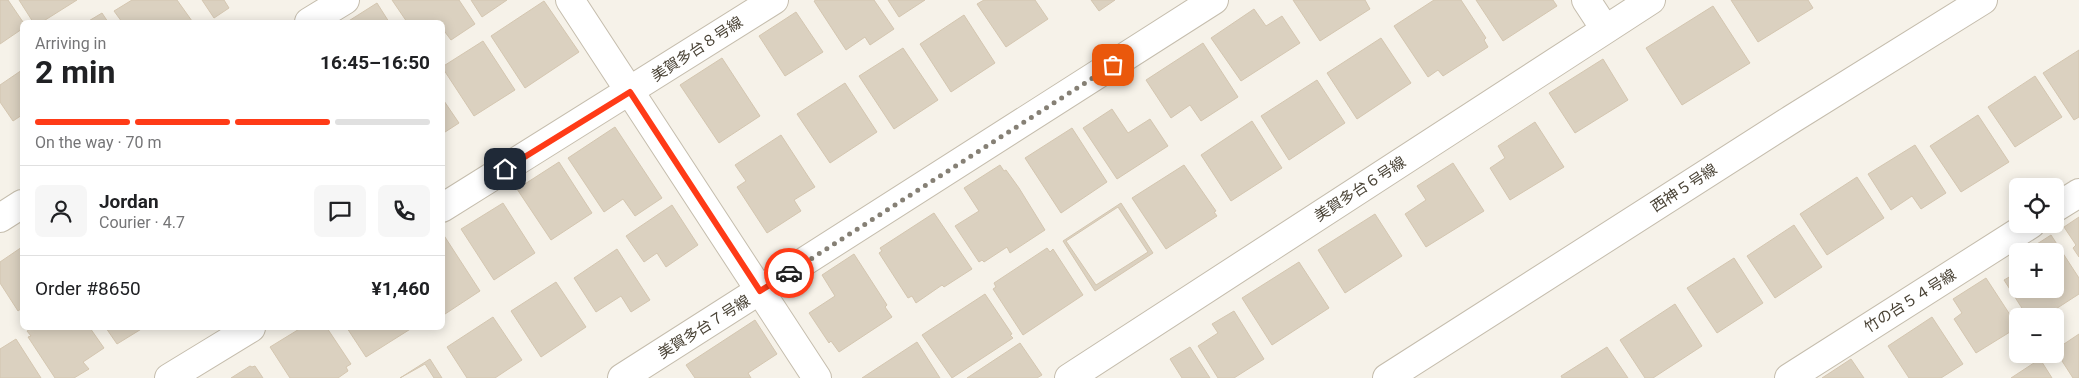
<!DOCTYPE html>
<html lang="en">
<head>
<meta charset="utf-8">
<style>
  :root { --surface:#fff; --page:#f6f6f6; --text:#202124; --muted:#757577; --line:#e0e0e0; --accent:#ff3b17 }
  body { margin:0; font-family:Roboto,"Noto Sans JP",sans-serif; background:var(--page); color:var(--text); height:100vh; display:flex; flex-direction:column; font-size:19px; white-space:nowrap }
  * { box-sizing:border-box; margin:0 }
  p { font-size:16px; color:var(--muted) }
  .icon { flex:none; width:28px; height:28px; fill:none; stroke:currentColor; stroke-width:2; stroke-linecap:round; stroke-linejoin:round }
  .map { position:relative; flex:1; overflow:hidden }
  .side { position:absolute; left:20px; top:20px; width:425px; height:310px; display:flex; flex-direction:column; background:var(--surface); border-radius:8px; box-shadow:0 2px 12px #0003 }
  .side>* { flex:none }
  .controls { position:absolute; left:2009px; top:178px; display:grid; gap:10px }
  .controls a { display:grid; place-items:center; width:55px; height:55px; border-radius:8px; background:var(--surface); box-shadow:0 2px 12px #0003; font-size:25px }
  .pin { position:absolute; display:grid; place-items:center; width:42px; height:42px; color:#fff; margin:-21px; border-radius:10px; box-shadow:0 2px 8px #0006 }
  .courier { position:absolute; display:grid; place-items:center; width:50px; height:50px; margin:-25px; border:4px solid #ff3b17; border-radius:50%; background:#fff; color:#222; box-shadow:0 1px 6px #0007 }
  .head em { font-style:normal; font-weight:700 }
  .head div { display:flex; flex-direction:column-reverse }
  .head { display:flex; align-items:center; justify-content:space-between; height:85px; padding:0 15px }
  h1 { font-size:32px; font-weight:700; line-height:38px }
  .bar { display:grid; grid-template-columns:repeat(4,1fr); gap:8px 5px; align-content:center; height:60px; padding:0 15px }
  .bar i { height:6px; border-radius:4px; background:var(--line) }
  .bar .active { background:var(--accent) }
  .bar p { grid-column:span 4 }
  .line { display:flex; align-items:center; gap:12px; padding:0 15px; border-top:1px solid var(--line) }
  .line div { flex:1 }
  .round { display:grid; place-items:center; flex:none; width:52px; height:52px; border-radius:8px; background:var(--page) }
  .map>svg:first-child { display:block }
  .building { fill:#dbd1c0; stroke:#d4c6b0; fill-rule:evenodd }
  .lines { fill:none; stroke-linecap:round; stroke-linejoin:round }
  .minor-casing { stroke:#c5bdad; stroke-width:30 }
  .tertiary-casing { stroke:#c5bdad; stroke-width:30 }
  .minor { stroke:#fff; stroke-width:28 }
  .tertiary { stroke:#fff; stroke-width:28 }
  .done { stroke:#868075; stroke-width:5; stroke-dasharray:0 9 }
  .route { stroke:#ff3b17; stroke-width:6 }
  .labels { text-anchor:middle; stroke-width:4; stroke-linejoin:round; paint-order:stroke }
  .street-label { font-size:15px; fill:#4a4336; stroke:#fff }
</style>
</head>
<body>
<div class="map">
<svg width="2079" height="378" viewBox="0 0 2079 378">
  <rect width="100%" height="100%" fill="#f6f2e9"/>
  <g class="building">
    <polygon points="0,0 8,0 23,22 22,29 0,44"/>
    <polygon points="19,0 77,0 42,22 33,22"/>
    <polygon points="132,0 177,0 192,21 122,22 114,11"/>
    <polygon points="202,0 224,0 229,8 214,18"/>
    <polygon points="392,0 459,0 475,24 451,40 442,28 442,22 407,22"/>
    <polygon points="471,0 507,0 482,17"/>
    <polygon points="816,0 874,0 894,29 870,45 865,37 846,50 814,1"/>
    <polygon points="888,0 925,0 899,17"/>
    <polygon points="984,0 1035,0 1048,19 1006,47 977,4"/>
    <polygon points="1091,0 1115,0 1099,11"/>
    <polygon points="1293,0 1365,0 1370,9 1320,41"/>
    <polygon points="1434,0 1461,0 1486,38 1484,40 1488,47 1443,76 1438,70 1428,77 1394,26"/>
    <polygon points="1476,0 1553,0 1557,6 1503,41"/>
    <polygon points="1731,0 1808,0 1813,8 1758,42"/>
    <polygon points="544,1 579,52 525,88 491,36"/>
    <polygon points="377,3 389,22 347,22"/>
    <polygon points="1713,6 1750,63 1682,105 1646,48"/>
    <polygon points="1254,9 1266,26 1282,16 1300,43 1241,81 1211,38"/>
    <polygon points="796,12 823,52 785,76 759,36"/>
    <polygon points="102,13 108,22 87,22"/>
    <polygon points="964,15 995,63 951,92 920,44"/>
    <polygon points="1381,38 1411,83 1357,119 1327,73"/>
    <polygon points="483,41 515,90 474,116 442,67"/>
    <polygon points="1203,43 1238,97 1201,121 1190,105 1171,118 1146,80"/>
    <polygon points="903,48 938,100 894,129 859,76"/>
    <polygon points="2079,50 2079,117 2074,120 2043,73"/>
    <polygon points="722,58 760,116 719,143 680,85"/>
    <polygon points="1603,59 1628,100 1575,133 1549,93"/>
    <polygon points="22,70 22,115 13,121 0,102 0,85"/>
    <polygon points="2035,76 2062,117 2015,147 1988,107"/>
    <polygon points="1317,80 1345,123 1289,160 1261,116"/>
    <polygon points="845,83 877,132 830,163 797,114"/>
    <polygon points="442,98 459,123 442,134"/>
    <polygon points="1112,109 1128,133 1150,119 1168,146 1117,179 1083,128"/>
    <polygon points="1978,115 2009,162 1961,192 1930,146"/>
    <polygon points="1252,121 1282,168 1231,201 1201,155"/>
    <polygon points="1535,122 1564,167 1510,200 1490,168 1505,158 1498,146"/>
    <polygon points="615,127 662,198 635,216 623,199 604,212 568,158"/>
    <polygon points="1072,128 1107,182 1061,213 1025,158"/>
    <polygon points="781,135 815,187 794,200 801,211 767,233 737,187 746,181 735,165"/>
    <polygon points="1915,145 1946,193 1921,209 1912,196 1891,210 1868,174"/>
    <polygon points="559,162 592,213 551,240 517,189"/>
    <polygon points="1453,163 1484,211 1426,247 1405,214 1426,200 1417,186"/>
    <polygon points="1000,165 1004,171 1006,170 1019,188 1045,230 1010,253 1007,247 984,262 982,260 979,262 955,226 979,211 964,188"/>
    <polygon points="1184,165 1216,211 1214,212 1217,216 1166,249 1132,198"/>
    <polygon points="1857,177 1884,218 1827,255 1800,214"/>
    <polygon points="503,203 535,253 494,280 461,229"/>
    <path d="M1121 203 1153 253 1095 291 1063 241ZM1118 207 1148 252 1096 285 1066 241Z"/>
    <polygon points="672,205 698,245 666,267 657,253 644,262 626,236"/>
    <polygon points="934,213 972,269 944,287 942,285 916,303 912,296 908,298 879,253 882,251 880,248"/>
    <polygon points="1375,214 1402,256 1345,293 1318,250"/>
    <polygon points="2079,217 2079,257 2073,248 2076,245 2064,227"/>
    <polygon points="1794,225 1822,267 1775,298 1747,256"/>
    <polygon points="443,234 480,291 442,316 442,235"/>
    <polygon points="2051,235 2079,278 2079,294 2045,316 2027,316 2004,280 2018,272 2018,289 2055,289 2055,251 2026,251"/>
    <polygon points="22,247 22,308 18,311 0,283 0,262"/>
    <polygon points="1047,248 1050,252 1053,249 1083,295 1023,335 993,289 996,287 994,283"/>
    <polygon points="617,249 650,300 631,312 621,296 596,312 574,278"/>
    <polygon points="854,254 887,305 885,307 892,317 839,352 831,341 829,343 809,313 835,296 822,275"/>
    <polygon points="1734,258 1763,303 1717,333 1687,288"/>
    <polygon points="1299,262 1329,308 1272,345 1242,298"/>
    <polygon points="1986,278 2018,327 1976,353 1954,319 1962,313 1953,299"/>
    <polygon points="556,282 586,327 541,357 511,311"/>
    <polygon points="985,294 1012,334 1010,335 1013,338 952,378 922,335"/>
    <polygon points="1675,304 1702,346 1653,378 1645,378 1620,340"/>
    <polygon points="1234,311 1264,359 1234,378 1218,378 1198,346 1218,333 1212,324"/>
    <polygon points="493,317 522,360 495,378 467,378 447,347"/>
    <polygon points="1932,317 1963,364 1941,378 1909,378 1888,346"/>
    <polygon points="755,320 777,354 748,373 751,378 695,378 686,365"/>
    <polygon points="32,328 90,328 104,348 83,362 89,369 74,378 55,378 28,337 31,336 27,331"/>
    <polygon points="106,328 143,328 117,344"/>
    <polygon points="301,328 327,328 351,364 346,367 348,371 338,378 290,378 270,347"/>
    <polygon points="347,328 412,328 366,357"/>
    <polygon points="2079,334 2079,378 2073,378 2055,350"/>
    <polygon points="16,339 41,378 0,378 0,349"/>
    <polygon points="917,342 940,378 862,378"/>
    <polygon points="1020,343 1042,375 1037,378 967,378"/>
    <polygon points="1190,347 1210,378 1182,378 1170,359"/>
    <polygon points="1607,347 1628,378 1562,378 1561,376"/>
    <polygon points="430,359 442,378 434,378 425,364 400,378"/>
    <polygon points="1851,359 1864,378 1822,378"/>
    <polygon points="2040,359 2052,378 2011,378"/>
    <polygon points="250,366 252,367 255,366 263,378 231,378"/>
  </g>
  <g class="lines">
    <defs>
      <g id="minor">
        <polyline points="570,0 817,378"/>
        <polyline points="1586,0 1605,29"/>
        <polyline points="309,22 345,0"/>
        <polyline points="442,208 774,0"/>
        <polyline points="2055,208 2079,193"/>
        <polyline points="0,218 22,204"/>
        <polyline points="169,378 251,328"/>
        <polyline points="622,378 1214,0"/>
        <polyline points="1069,378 1651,0"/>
        <polyline points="1789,378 2031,224"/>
      </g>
      <polyline id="tertiary" points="1387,378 1792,119 1983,0"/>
    </defs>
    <use href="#minor" class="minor-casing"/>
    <use href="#tertiary" class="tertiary-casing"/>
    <use href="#minor" class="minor"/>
    <use href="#tertiary" class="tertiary"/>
  </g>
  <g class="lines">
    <polyline class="done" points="789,273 1113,65"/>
    <polyline class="route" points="505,169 630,92 760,291 789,273"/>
  </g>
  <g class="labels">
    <g class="street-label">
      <text transform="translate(697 49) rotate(-33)" y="5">美賀多台８号線</text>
      <text transform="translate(1684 188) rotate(-33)" y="5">西神５号線</text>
      <text transform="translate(1360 189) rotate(-33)" y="5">美賀多台６号線</text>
      <text transform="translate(1910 301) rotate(-32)" y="5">竹の台５４号線</text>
      <text transform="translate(704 327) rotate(-32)" y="5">美賀多台７号線</text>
    </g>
  </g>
</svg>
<div class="controls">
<a><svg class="icon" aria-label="locate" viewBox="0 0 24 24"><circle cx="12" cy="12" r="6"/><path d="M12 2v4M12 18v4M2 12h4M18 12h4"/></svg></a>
<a>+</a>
<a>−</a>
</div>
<div class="pin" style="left:1113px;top:65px;background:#ea580c"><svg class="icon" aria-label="bag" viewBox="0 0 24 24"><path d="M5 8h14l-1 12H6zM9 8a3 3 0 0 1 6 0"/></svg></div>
<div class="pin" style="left:505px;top:169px;background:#1f2937"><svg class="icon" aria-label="home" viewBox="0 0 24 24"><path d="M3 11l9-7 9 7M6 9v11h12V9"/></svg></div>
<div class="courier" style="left:789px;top:273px"><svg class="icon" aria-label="car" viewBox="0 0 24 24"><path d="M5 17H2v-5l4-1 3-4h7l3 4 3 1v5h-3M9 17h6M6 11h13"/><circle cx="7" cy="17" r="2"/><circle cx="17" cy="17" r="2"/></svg></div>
<section class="side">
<div class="head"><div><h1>2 min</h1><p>Arriving in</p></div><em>16:45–16:50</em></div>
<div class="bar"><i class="active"></i><i class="active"></i><i class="active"></i><i></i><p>On the way · 70 m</p></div>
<div class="line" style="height:90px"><a class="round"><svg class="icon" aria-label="person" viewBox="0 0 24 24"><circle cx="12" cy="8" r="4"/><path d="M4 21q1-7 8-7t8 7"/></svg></a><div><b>Jordan</b><p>Courier · 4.7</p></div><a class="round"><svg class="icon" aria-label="chat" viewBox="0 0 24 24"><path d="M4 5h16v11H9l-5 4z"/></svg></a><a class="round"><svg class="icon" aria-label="phone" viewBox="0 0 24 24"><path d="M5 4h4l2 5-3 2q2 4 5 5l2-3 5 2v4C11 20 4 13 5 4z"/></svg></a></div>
<div class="line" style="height:65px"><div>Order #8650</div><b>¥1,460</b></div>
</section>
</div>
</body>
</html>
